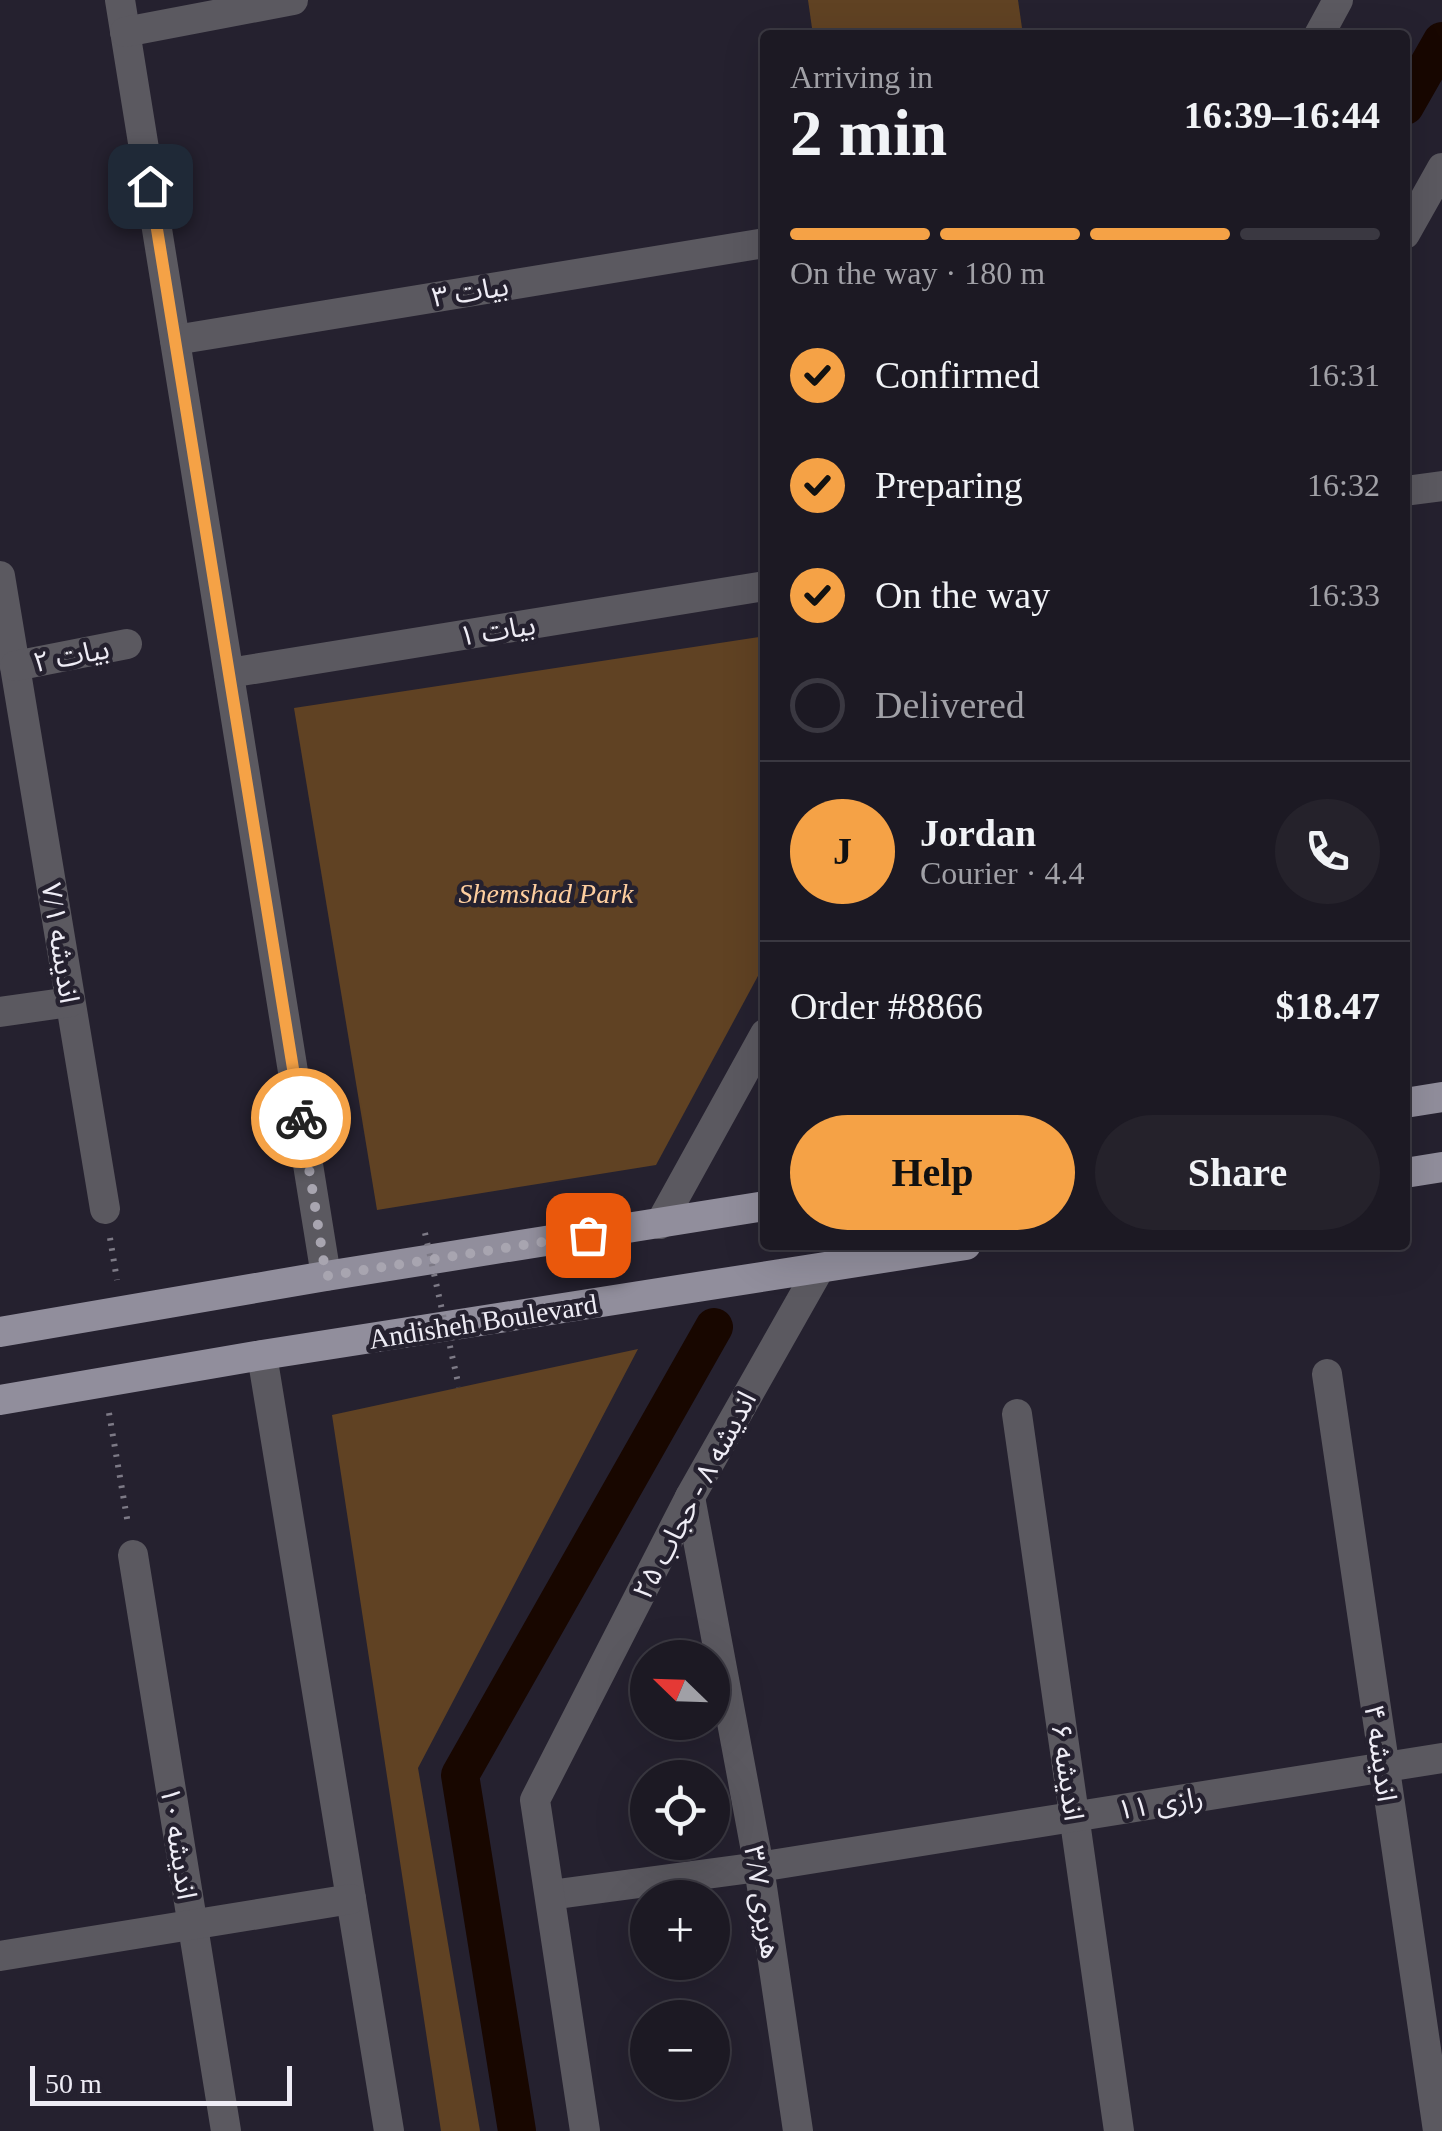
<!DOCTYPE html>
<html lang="en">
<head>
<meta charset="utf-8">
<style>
  :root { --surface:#1c1923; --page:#25222b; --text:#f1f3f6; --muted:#a0a0a6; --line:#3a3841; --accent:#f5a246 }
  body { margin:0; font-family:"Times New Roman","Noto Sans Arabic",serif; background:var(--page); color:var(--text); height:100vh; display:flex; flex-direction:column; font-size:38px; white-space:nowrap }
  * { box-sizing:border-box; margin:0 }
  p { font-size:32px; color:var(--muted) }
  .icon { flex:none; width:55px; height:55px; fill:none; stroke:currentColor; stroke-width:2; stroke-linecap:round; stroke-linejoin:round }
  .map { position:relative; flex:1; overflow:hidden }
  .sheet { position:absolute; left:760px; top:30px; width:650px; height:1220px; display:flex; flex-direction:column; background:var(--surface); border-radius:10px; box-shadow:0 10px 40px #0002,0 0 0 2px var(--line) }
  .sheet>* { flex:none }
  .needle { width:65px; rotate:293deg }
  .controls { position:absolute; left:630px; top:1640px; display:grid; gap:20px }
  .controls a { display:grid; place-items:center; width:100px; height:100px; border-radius:50%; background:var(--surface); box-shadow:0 10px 40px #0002,0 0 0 2px var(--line); font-size:50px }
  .scale { position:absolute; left:30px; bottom:25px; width:262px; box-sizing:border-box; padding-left:10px; border:5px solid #eeecf5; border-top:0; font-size:28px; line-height:35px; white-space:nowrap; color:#eeecf5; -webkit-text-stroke:8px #25212f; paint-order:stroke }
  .pin { position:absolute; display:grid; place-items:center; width:85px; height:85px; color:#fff; margin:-42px; border-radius:20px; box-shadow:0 5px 15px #0006 }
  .courier { position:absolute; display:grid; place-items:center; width:100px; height:100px; margin:-50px; border:8px solid #f5a246; border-radius:50%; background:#fff; color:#222; box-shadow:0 2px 12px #0007 }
  .overview em { font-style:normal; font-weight:800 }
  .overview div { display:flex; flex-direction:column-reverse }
  .overview { display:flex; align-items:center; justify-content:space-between; height:170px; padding:0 30px }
  h1 { font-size:65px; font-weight:800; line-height:75px }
  .bar { display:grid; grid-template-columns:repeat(4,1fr); gap:15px 10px; align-content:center; height:120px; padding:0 30px }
  .bar i { height:12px; border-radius:8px; background:var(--line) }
  .bar .active { background:var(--accent) }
  .bar p { grid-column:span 4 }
  .line { display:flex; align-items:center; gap:25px; padding:0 30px; border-top:2px solid var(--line) }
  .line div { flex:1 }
  .round { display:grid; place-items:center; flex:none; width:105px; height:105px; border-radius:52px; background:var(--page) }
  ol { padding:0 30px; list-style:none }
  li { display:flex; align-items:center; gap:30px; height:110px }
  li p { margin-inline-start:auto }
  li .icon { padding:10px; border-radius:50%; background:var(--accent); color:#111; stroke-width:4 }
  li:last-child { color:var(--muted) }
  li i { width:55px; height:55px; border:5px solid var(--line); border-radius:50% }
  .button { display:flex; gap:20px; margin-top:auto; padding:20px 30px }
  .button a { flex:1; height:115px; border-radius:60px; background:var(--accent); color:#111; font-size:40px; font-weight:800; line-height:115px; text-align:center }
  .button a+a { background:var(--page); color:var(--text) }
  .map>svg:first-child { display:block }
  .green { fill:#604223 }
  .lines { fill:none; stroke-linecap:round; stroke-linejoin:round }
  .canal { stroke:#180700; stroke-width:38 }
  .path { stroke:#7d7a86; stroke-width:6; stroke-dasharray:2.5 8; stroke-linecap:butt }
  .minor { stroke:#5b5960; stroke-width:30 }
  .major { stroke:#918e9c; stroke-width:30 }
  .path-bridge { stroke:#7d7a86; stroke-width:6; stroke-dasharray:2.5 8; stroke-linecap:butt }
  .done { stroke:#a8a5b0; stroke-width:10; stroke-dasharray:0 18 }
  .route { stroke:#f5a246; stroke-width:12 }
  .labels { text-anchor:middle; stroke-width:9; stroke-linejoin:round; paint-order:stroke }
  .street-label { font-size:28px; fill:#eeecf5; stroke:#25212f }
  .park-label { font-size:28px; font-style:italic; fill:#fece9f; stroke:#25212f }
</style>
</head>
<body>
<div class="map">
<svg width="1442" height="2131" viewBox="0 0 1442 2131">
  <rect width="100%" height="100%" fill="#25212f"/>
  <g class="green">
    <polygon points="808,0 1018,0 1023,35 813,35"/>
    <polygon points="765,636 765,963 656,1165 377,1210 294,708"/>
    <polygon points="638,1349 418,1768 480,2131 441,2131 332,1415"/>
  </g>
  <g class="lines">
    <g class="canal">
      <polyline points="1405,106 1442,41"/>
      <polyline points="517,2131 460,1775 714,1327"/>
    </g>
    <g class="path">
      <polyline points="110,1238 117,1280"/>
      <polyline points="109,1413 128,1524"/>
    </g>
    <g class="minor">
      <polyline points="120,0 326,1276"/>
      <polyline points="125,32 293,0"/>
      <polyline points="1319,35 1338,0"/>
      <polyline points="1405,234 1442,168"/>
      <polyline points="175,340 765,243"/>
      <polyline points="1405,491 1442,486"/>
      <polyline points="0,576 105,1209"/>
      <polyline points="15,666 127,644"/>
      <polyline points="229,673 765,586"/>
      <polyline points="0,1012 70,1002"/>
      <polyline points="660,1224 765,1034"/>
      <polyline points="262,1355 389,2131"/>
      <polyline points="1327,1374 1438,2131"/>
      <polyline points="1017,1414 1119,2131"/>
      <polyline points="690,1497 759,1867 798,2131"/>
      <polyline points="133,1555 226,2131"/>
      <polyline points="550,1895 759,1867 1442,1758"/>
      <polyline points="0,1956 351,1899"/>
      <polyline points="585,2131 535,1800 690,1497 819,1269"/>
    </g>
    <g class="major">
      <polyline points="1405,1103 1442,1097"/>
      <polyline points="1405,1173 1442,1167"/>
      <polyline points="0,1332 326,1276 765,1206"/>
      <polyline points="0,1400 262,1355 966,1245"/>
    </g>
    <polyline class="path-bridge" points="425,1233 459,1387"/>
  </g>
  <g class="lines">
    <polyline class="done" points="301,1118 326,1276 588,1235"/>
    <polyline class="route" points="150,186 301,1118"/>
  </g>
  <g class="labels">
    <g class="street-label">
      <text transform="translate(470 291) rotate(-9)" y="10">بیات ۳</text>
      <text transform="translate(497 630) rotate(-9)" y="10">بیات ۱</text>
      <text transform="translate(71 655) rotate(-11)" y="10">بیات ۲</text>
      <text transform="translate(61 943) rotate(81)" y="10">اندیشه ۷/۱</text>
      <text transform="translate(483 1321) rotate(-9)" y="10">Andisheh Boulevard</text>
      <text transform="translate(694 1495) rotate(-62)" y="10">اندیشه ۸ - حجاب ۲۵</text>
      <text transform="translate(1381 1753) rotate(82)" y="10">اندیشه ۴</text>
      <text transform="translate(1068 1772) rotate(82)" y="10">اندیشه ۶</text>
      <text transform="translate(1160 1803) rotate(-9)" y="10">رازی ۱۱</text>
      <text transform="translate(179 1843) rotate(81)" y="10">اندیشه ۱۰</text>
      <text transform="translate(763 1902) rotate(81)" y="10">هریری ۳/۷</text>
    </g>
    <g class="park-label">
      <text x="546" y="903">Shemshad Park</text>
    </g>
  </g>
</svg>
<div class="controls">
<a><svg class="needle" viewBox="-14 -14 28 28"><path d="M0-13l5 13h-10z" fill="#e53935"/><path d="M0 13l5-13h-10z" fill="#a0a0a6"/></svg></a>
<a><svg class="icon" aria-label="locate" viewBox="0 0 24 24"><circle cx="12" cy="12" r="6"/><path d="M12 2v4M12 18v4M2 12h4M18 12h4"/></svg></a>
<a>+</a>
<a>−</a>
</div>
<div class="scale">50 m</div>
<div class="pin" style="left:588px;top:1235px;background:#ea580c"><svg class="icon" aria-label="bag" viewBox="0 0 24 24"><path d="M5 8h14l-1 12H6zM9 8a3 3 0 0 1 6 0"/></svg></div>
<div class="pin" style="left:150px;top:186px;background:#1f2937"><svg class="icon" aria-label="home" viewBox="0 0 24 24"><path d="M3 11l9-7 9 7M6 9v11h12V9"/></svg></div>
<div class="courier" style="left:301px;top:1118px"><svg class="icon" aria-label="bike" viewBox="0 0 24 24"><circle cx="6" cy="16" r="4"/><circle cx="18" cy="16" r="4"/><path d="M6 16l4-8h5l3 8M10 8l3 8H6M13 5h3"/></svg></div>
<section class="sheet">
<div class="overview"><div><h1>2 min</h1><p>Arriving in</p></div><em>16:39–16:44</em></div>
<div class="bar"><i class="active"></i><i class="active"></i><i class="active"></i><i></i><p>On the way · 180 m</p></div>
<ol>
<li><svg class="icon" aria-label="check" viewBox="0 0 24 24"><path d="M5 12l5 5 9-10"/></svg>Confirmed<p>16:31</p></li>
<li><svg class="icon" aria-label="check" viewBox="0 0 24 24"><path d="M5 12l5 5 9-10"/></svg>Preparing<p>16:32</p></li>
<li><svg class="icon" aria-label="check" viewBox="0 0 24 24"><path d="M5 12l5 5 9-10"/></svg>On the way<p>16:33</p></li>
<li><i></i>Delivered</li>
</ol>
<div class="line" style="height:180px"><b class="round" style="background:var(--accent);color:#111">J</b><div><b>Jordan</b><p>Courier · 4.4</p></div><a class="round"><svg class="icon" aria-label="phone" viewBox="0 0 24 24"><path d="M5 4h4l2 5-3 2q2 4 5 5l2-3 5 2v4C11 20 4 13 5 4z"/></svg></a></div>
<div class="line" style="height:130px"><div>Order #8866</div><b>$18.47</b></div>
<div class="button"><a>Help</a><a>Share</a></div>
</section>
</div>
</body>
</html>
